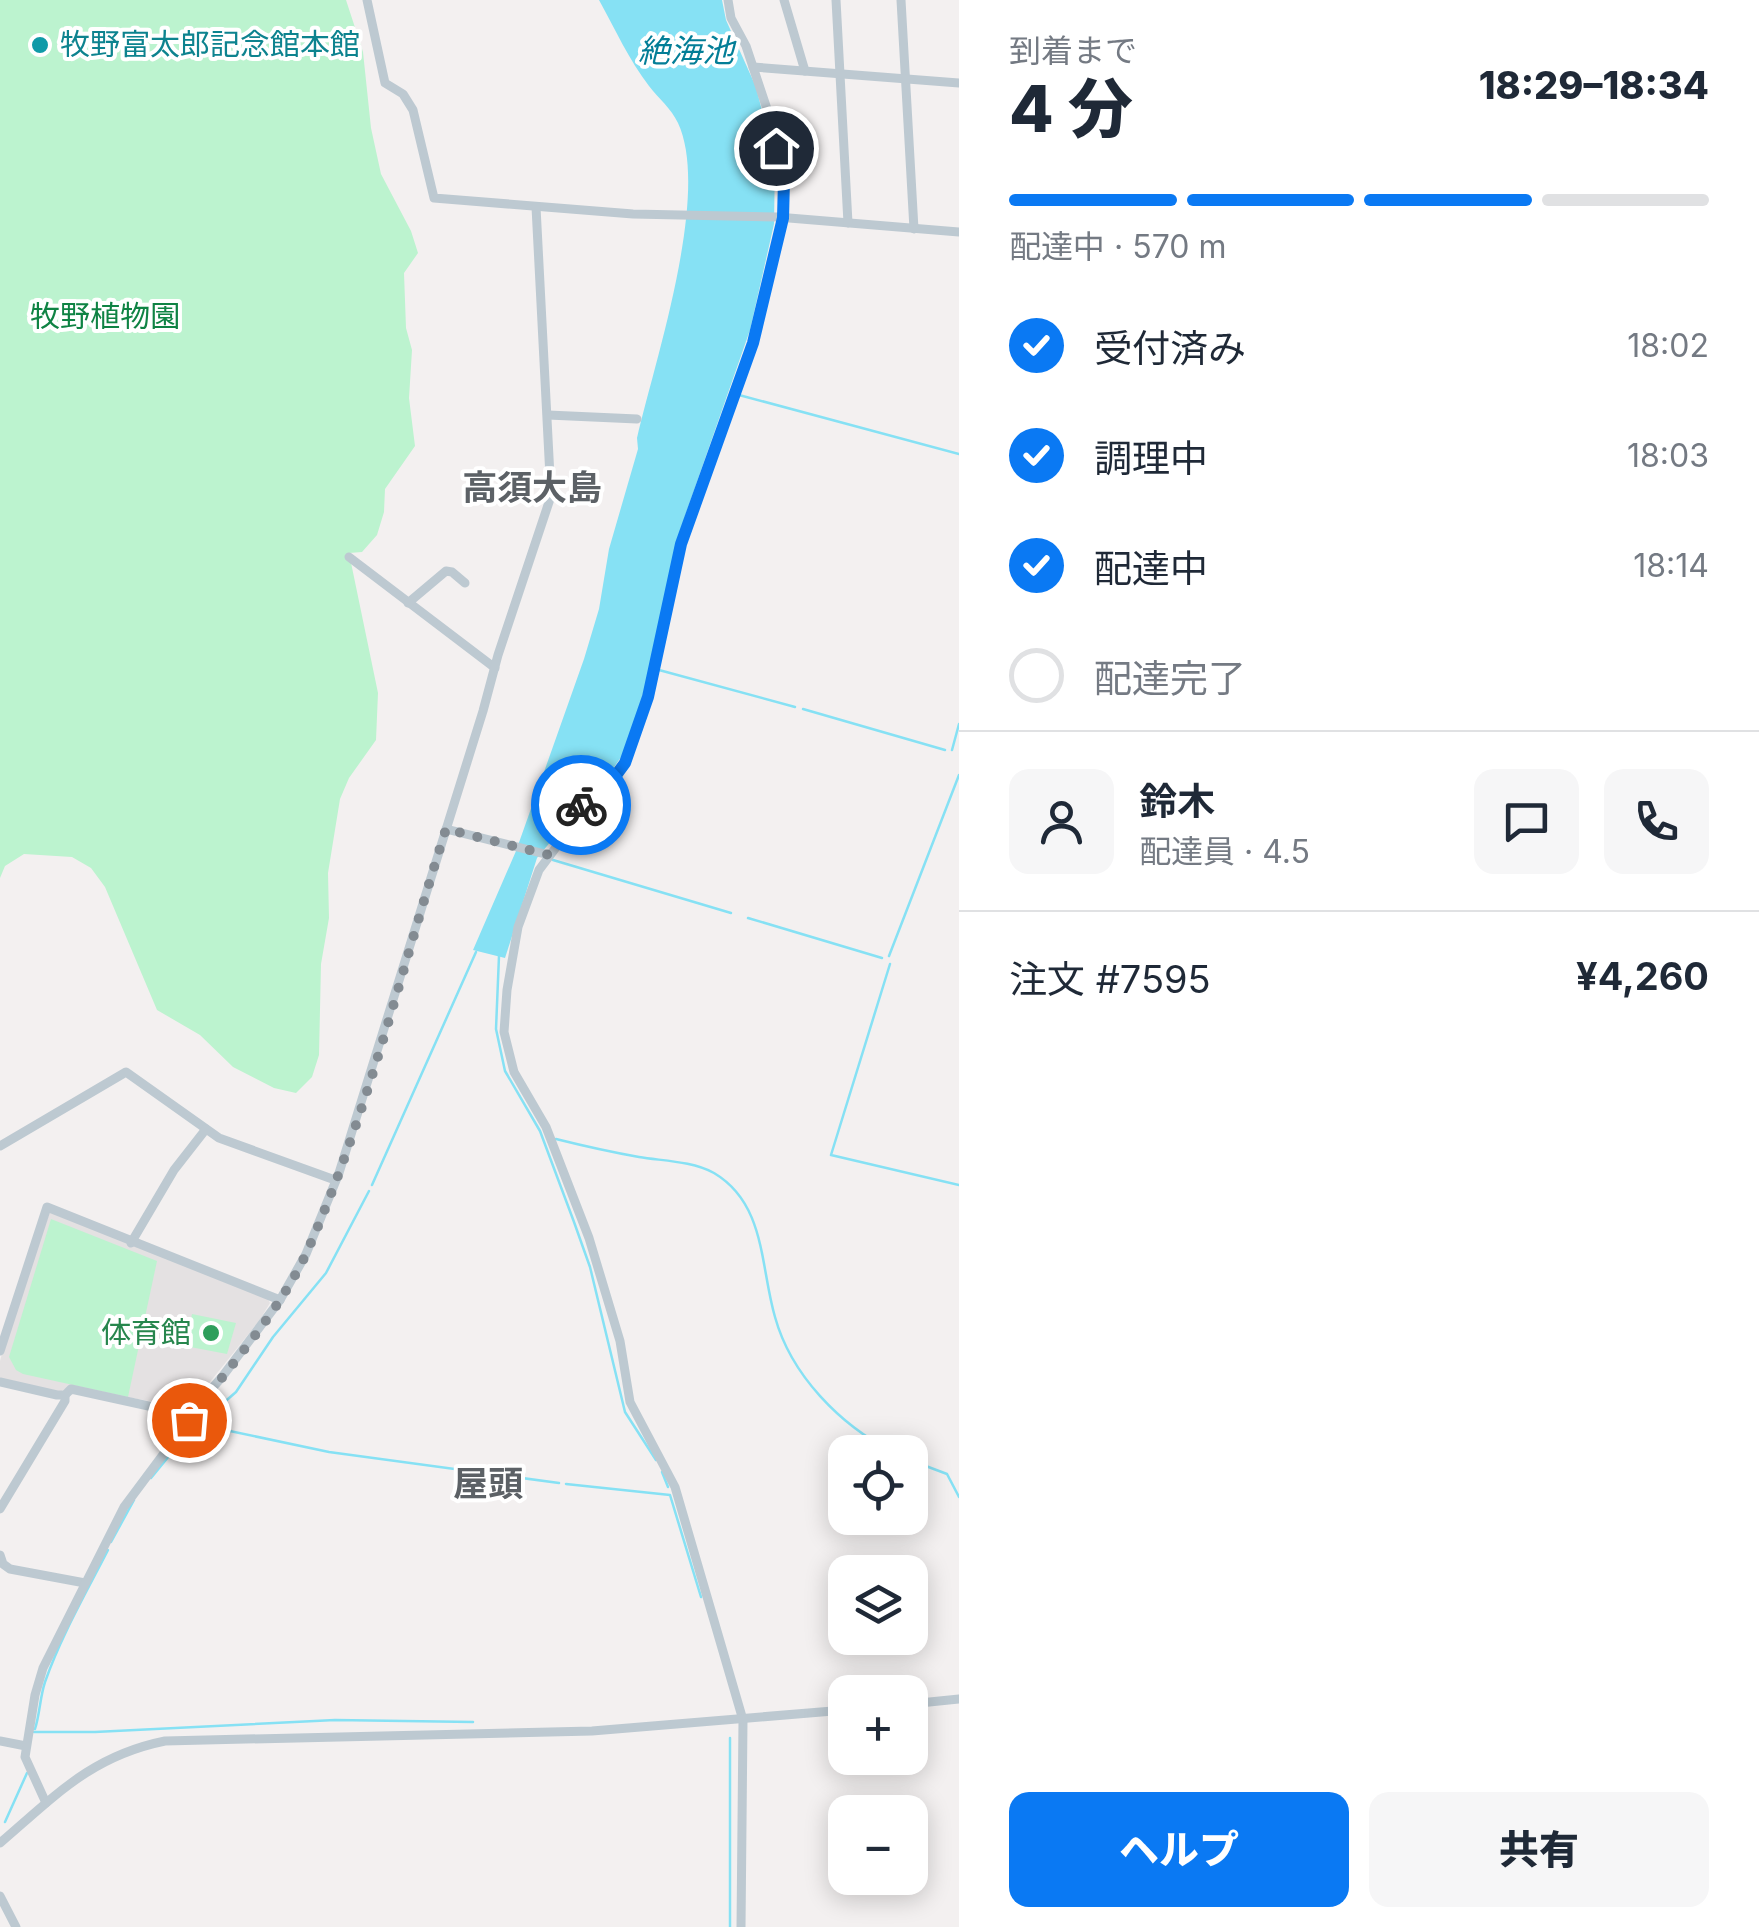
<!DOCTYPE html>
<html lang="ja">
<head>
<meta charset="utf-8">
<style>
  :root { --surface:#fff; --page:#f6f6f7; --text:#1f2937; --muted:#747a83; --line:#e0e1e3; --accent:#0a79f3 }
  body { margin:0; font-family:Inter,"Noto Sans JP",sans-serif; background:var(--page); color:var(--text); height:100vh; display:flex; flex-direction:column; font-size:38px; white-space:nowrap }
  * { box-sizing:border-box; margin:0 }
  p { font-size:32px; color:var(--muted) }
  .icon { flex:none; width:55px; height:55px; fill:none; stroke:currentColor; stroke-width:2; stroke-linecap:round; stroke-linejoin:round }
  .map { position:relative; flex:1; overflow:hidden }
  .sheet { display:flex; flex-direction:column; background:var(--surface); width:800px }
  .sheet>* { flex:none }
  .tools { position:absolute; left:828px; top:1435px; display:grid; gap:20px }
  .tools a { display:grid; place-items:center; width:100px; height:100px; border-radius:20px; background:var(--surface); box-shadow:0 5px 25px #0003; font-size:50px }
  .pin { position:absolute; display:grid; place-items:center; width:85px; height:85px; color:#fff; margin:-42px; border:5px solid #fff; border-radius:50%; box-shadow:0 2px 10px #0007 }
  .courier { position:absolute; display:grid; place-items:center; width:100px; height:100px; margin:-50px; border:8px solid #0a79f3; border-radius:50%; background:#fff; color:#222; box-shadow:0 2px 12px #0007 }
  .overview em { font-style:normal; font-weight:800 }
  .overview div { display:flex; flex-direction:column-reverse }
  .overview { display:flex; align-items:center; justify-content:space-between; height:170px; padding:0 50px }
  h1 { font-size:65px; font-weight:800; line-height:75px }
  .bar { display:grid; grid-template-columns:repeat(4,1fr); gap:15px 10px; align-content:center; height:120px; padding:0 50px }
  .bar i { height:12px; border-radius:8px; background:var(--line) }
  .bar .current { background:var(--accent) }
  .bar p { grid-column:span 4 }
  .line { display:flex; align-items:center; gap:25px; padding:0 50px; border-top:2px solid var(--line) }
  .line div { flex:1 }
  .round { display:grid; place-items:center; flex:none; width:105px; height:105px; border-radius:20px; background:var(--page) }
  ol { padding:0 50px; list-style:none }
  li { display:flex; align-items:center; gap:30px; height:110px }
  li p { margin-inline-start:auto }
  li .icon { padding:10px; border-radius:50%; background:var(--accent); color:#fff; stroke-width:4 }
  li:last-child { color:var(--muted) }
  li i { width:55px; height:55px; border:5px solid var(--line); border-radius:50% }
  .action { display:flex; gap:20px; margin-top:auto; padding:20px 50px }
  .action a { flex:1; height:115px; border-radius:20px; background:var(--accent); color:#fff; font-size:40px; font-weight:800; line-height:115px; text-align:center }
  .action a+a { background:var(--page); color:var(--text) }
  main { display:flex; flex:1; min-height:0 }
  .map>svg:first-child { display:block }
  .education { fill:#e4e1e2 }
  .green { fill:#bcf3cf }
  .water { fill:#86e1f4 }
  .lines { fill:none; stroke-linecap:round; stroke-linejoin:round }
  .stream { stroke:#86e1f4; stroke-width:2.5 }
  .minor { stroke:#bdc9d1; stroke-width:9 }
  .done { stroke:#838b92; stroke-width:10; stroke-dasharray:0 18 }
  .route { stroke:#0a79f3; stroke-width:12 }
  .culture-dot { fill:#0f9aa8; stroke:#fff; stroke-width:4 }
  .leisure-dot { fill:#2e9e5b; stroke:#fff; stroke-width:4 }
  .labels { text-anchor:middle; stroke-width:8; stroke-linejoin:round; paint-order:stroke }
  .culture-label { font-size:30px; fill:#0d838f; stroke:#fff; text-anchor:start }
  .park-label { font-size:30px; fill:#0f8344; stroke:#fff }
  .leisure-label { font-size:30px; fill:#27864d; stroke:#fff; text-anchor:end }
  .water-label { font-size:32px; font-style:italic; fill:#037e97; stroke:#fff }
  .quarter-label { font-size:35px; font-weight:bold; fill:#5c6166; stroke:#fff }
</style>
</head>
<body>
<main>
<div class="map">
<svg width="959" height="1927" viewBox="0 0 959 1927">
  <rect width="100%" height="100%" fill="#f3f0f0"/>
  <polygon class="education" points="50,1212 268,1299 270,1303 259,1321 189,1408 69,1387 58,1393 0,1380 0,1361 16,1304"/>
  <g class="green">
    <polygon points="0,0 346,0 363,52 371,128 381,174 411,231 418,253 404,273 406,328 412,350 409,398 415,446 385,489 384,512 377,535 362,552 349,553 378,693 376,740 349,778 340,799 328,873 329,918 321,964 319,1055 312,1077 296,1093 274,1088 233,1067 200,1035 157,1010 105,887 91,868 72,857 24,854 5,866 0,878"/>
    <polygon points="51,1219 157,1261 128,1397 23,1374 16,1370 9,1357"/>
    <polygon points="192,1314 236,1323 227,1354 185,1346"/>
  </g>
  <path class="water" d="M599 0H722L726 20 756 87 775 162 774 224 750 330 685 516 650 671 626 750 610 773 580 795 557 834 537 858 505 958 473 950 516 851 584 659 599 609 609 549 638 449 637 438C655 360 711 194 678 123 671 108 659 99 649 86 629 60 615 29 599 0Z"/>
  <g class="lines">
    <g class="stream">
      <polyline points="739,395 959,454"/>
      <polyline points="659,670 795,707"/>
      <polyline points="803,709 945,750"/>
      <polyline points="952,750 959,724"/>
      <polyline points="553,860 731,913"/>
      <polyline points="748,918 882,958"/>
      <polyline points="499,956 496,1029 505,1071 540,1131 574,1222 590,1267 625,1412 656,1460"/>
      <polyline points="889,956 959,775"/>
      <polyline points="890,964 831,1155 959,1185"/>
      <path d="M556 1139C584 1146 611 1152 639 1157 663 1161 692 1161 714 1173 766 1204 760 1266 775 1317 791 1375 840 1425 893 1452"/>
      <polyline points="372,1185 476,952"/>
      <polyline points="205,1419 236,1392 273,1337 326,1273 369,1191"/>
      <polyline points="206,1426 329,1452 559,1483"/>
      <polyline points="910,1460 947,1474 959,1497"/>
      <polyline points="662,1472 668,1487"/>
      <polyline points="151,1478 187,1434 199,1425"/>
      <polyline points="566,1484 670,1495 701,1597"/>
      <polyline points="111,1542 134,1500"/>
      <path d="M35 1729C40 1713 40 1697 45 1682 61 1636 86 1593 108 1550"/>
      <polyline points="34,1732 95,1732 335,1720 473,1722"/>
      <polyline points="730,1738 730,1927"/>
      <polyline points="5,1822 27,1773"/>
    </g>
    <g class="minor">
      <polyline points="367,0 385,83 403,94 413,110 434,198 633,214 777,217 959,232"/>
      <polyline points="728,0 731,18 746,46 768,112 784,180 783,218 753,343 681,545 657,659 638,729 620,771 583,801 563,838 539,870 518,927 507,990 504,1032 514,1072 546,1127 589,1238 620,1341 630,1402 675,1487 743,1720 741,1927"/>
      <polyline points="784,0 805,71"/>
      <polyline points="836,0 848,223"/>
      <polyline points="901,0 914,229"/>
      <polyline points="753,67 959,83"/>
      <polyline points="548,415 637,419"/>
      <polyline points="349,557 495,668"/>
      <polyline points="408,603 446,571 452,572 465,583"/>
      <polyline points="446,829 549,855"/>
      <polyline points="0,1146 126,1072 219,1138 335,1180"/>
      <polyline points="131,1243 174,1170 206,1129"/>
      <polyline points="0,1351 47,1207 280,1300"/>
      <polyline points="0,1382 57,1395 65,1395 71,1389 185,1414 189,1420 210,1422"/>
      <polyline points="0,1509 65,1401 65,1395"/>
      <polyline points="0,1555 3,1564 10,1569 85,1583"/>
      <polyline points="910,1704 959,1699"/>
      <polyline points="0,1741 26,1746"/>
      <polyline points="46,1803 25,1757 35,1695 43,1668 124,1507 189,1420 192,1411 222,1377 280,1300 306,1254 339,1173 483,711 498,655 551,496 536,207"/>
      <path d="M0 1843C55 1796 91 1756 165 1741L592 1731 845 1710"/>
      <polyline points="0,1896 16,1927"/>
    </g>
  </g>
  <g class="lines">
    <path class="done" d="M189 1420C194 1404 210 1392 221 1379 252 1340 285 1299 306 1254 367 1118 401 970 446 829L549 855 563 838 581 805"/>
    <polyline class="route" points="581,805 591,793 614,778 625,763 648,697 681,544 753,343 783,218 784,180 776,148"/>
  </g>
  <circle class="culture-dot" cx="40" cy="45" r="10"/>
  <circle class="leisure-dot" cx="211" cy="1333" r="10"/>
  <g class="labels">
    <g class="culture-label">
      <text x="60" y="55">牧野富太郎記念館本館</text>
    </g>
    <g class="park-label">
      <text x="105" y="327">牧野植物園</text>
    </g>
    <g class="leisure-label">
      <text x="191" y="1343">体育館</text>
    </g>
    <g class="water-label">
      <text x="686" y="62">絶海池</text>
    </g>
    <g class="quarter-label">
      <text x="532" y="500">高須大島</text>
      <text x="488" y="1496">屋頭</text>
    </g>
  </g>
</svg>
<div class="tools">
<a><svg class="icon" aria-label="locate" viewBox="0 0 24 24"><circle cx="12" cy="12" r="6"/><path d="M12 2v4M12 18v4M2 12h4M18 12h4"/></svg></a>
<a><svg class="icon" aria-label="layers" viewBox="0 0 24 24"><path d="M12 4l9 5-9 5-9-5zM3 14l9 5 9-5"/></svg></a>
<a>+</a>
<a>−</a>
</div>
<div class="pin" style="left:189px;top:1420px;background:#ea580c"><svg class="icon" aria-label="bag" viewBox="0 0 24 24"><path d="M5 8h14l-1 12H6zM9 8a3 3 0 0 1 6 0"/></svg></div>
<div class="pin" style="left:776px;top:148px;background:#1f2937"><svg class="icon" aria-label="home" viewBox="0 0 24 24"><path d="M3 11l9-7 9 7M6 9v11h12V9"/></svg></div>
<div class="courier" style="left:581px;top:805px"><svg class="icon" aria-label="bike" viewBox="0 0 24 24"><circle cx="6" cy="16" r="4"/><circle cx="18" cy="16" r="4"/><path d="M6 16l4-8h5l3 8M10 8l3 8H6M13 5h3"/></svg></div>
</div>
<section class="sheet">
<div class="overview"><div><h1>4 分</h1><p>到着まで</p></div><em>18:29–18:34</em></div>
<div class="bar"><i class="current"></i><i class="current"></i><i class="current"></i><i></i><p>配達中 · 570 m</p></div>
<ol>
<li><svg class="icon" aria-label="check" viewBox="0 0 24 24"><path d="M5 12l5 5 9-10"/></svg>受付済み<p>18:02</p></li>
<li><svg class="icon" aria-label="check" viewBox="0 0 24 24"><path d="M5 12l5 5 9-10"/></svg>調理中<p>18:03</p></li>
<li><svg class="icon" aria-label="check" viewBox="0 0 24 24"><path d="M5 12l5 5 9-10"/></svg>配達中<p>18:14</p></li>
<li><i></i>配達完了</li>
</ol>
<div class="line" style="height:180px"><a class="round"><svg class="icon" aria-label="person" viewBox="0 0 24 24"><circle cx="12" cy="8" r="4"/><path d="M4 21q1-7 8-7t8 7"/></svg></a><div><b>鈴木</b><p>配達員 · 4.5</p></div><a class="round"><svg class="icon" aria-label="chat" viewBox="0 0 24 24"><path d="M4 5h16v11H9l-5 4z"/></svg></a><a class="round"><svg class="icon" aria-label="phone" viewBox="0 0 24 24"><path d="M5 4h4l2 5-3 2q2 4 5 5l2-3 5 2v4C11 20 4 13 5 4z"/></svg></a></div>
<div class="line" style="height:130px"><div>注文 #7595</div><b>¥4,260</b></div>
<div class="action"><a>ヘルプ</a><a>共有</a></div>
</section>
</main>
</body>
</html>
